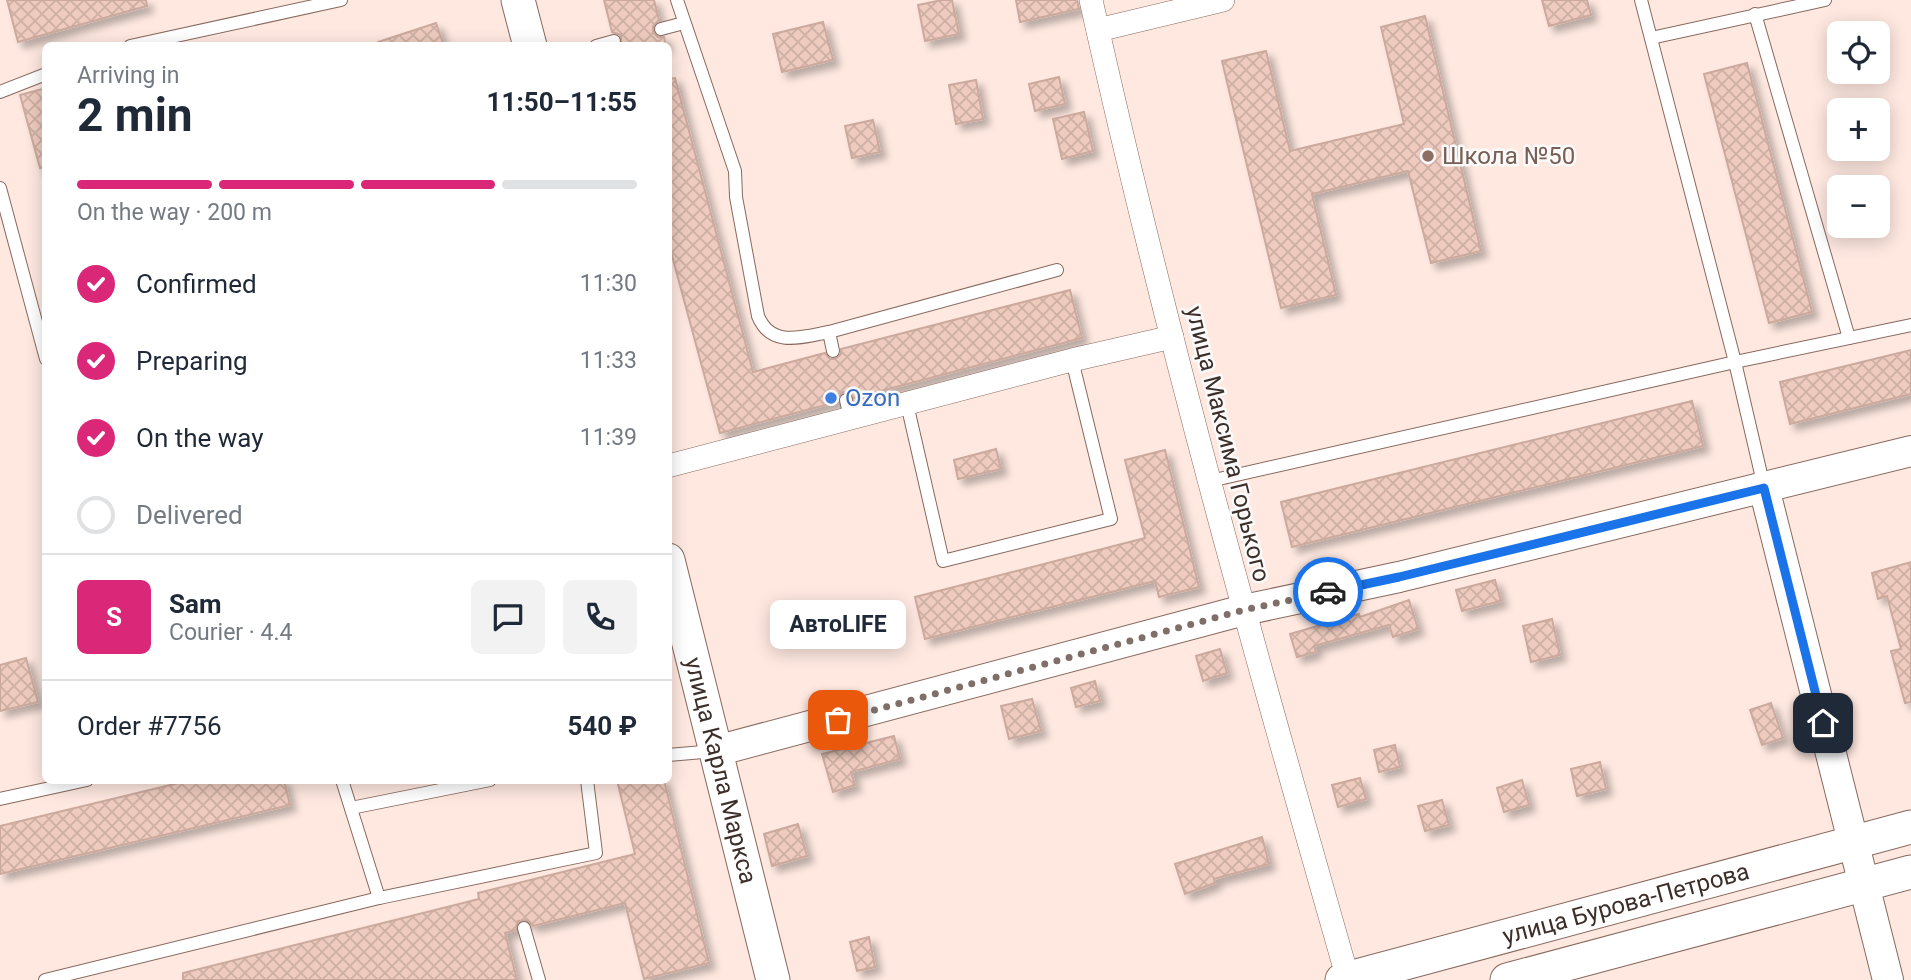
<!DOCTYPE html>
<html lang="en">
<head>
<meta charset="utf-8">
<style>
  :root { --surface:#fff; --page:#f2f2f3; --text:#1f2937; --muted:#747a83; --line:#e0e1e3; --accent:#db2777 }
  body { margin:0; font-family:Roboto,sans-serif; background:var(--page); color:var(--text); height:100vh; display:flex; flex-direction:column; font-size:26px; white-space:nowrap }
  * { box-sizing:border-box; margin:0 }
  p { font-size:23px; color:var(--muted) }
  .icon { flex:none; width:38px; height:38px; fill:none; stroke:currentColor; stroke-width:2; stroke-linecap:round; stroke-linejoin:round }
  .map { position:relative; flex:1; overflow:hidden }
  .panel { position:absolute; left:42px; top:42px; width:630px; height:742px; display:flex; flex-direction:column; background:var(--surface); border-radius:10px; box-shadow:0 4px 18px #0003 }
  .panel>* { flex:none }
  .controls { position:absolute; left:1827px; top:21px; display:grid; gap:14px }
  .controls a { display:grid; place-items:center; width:63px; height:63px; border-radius:10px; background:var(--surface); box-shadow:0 4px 18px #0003; font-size:35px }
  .pin { position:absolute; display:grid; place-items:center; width:60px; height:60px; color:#fff; margin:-30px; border-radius:14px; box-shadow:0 4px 10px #0006 }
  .courier { position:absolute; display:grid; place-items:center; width:70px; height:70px; margin:-35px; border:5px solid #1a73e8; border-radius:50%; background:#fff; color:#222; box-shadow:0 2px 9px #0007 }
  .bubble { position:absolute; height:49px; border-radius:10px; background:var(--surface); box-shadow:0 4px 18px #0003; font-size:23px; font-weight:700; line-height:49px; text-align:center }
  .head em { font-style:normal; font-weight:700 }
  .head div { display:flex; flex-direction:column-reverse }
  .head { display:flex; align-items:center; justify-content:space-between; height:119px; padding:0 35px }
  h1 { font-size:46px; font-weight:700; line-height:52px }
  .bar { display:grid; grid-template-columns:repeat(4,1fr); gap:10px 7px; align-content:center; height:84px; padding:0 35px }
  .bar i { height:9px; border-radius:5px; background:var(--line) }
  .bar .on { background:var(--accent) }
  .bar p { grid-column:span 4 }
  .line { display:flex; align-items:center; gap:18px; padding:0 35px; border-top:2px solid var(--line) }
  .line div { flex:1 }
  .round { display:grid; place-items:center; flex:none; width:74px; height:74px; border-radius:10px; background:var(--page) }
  ol { padding:0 35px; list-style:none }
  li { display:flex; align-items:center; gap:21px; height:77px }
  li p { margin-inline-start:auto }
  li .icon { padding:7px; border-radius:50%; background:var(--accent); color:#fff; stroke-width:4 }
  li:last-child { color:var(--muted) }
  li i { width:38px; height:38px; border:4px solid var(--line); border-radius:50% }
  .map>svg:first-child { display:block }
  .building { fill:url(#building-cross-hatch); stroke:#cba99d; stroke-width:2; filter:url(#shadow) }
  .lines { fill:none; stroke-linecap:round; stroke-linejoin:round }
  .service-casing { stroke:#88695e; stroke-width:14 }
  .minor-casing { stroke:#88695e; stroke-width:24 }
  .tertiary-casing { stroke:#88695e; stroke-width:32 }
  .secondary-casing { stroke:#88695e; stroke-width:35 }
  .service { stroke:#fff; stroke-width:12 }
  .minor { stroke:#fff; stroke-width:23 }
  .tertiary { stroke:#fff; stroke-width:30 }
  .secondary { stroke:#fff; stroke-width:33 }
  .done { stroke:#806f69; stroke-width:7; stroke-dasharray:0 12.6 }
  .route { stroke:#1a73e8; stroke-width:9 }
  .education-dot { fill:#8d6e63; stroke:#fafafa; stroke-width:2.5 }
  .shop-dot { fill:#3f7fe0; stroke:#fafafa; stroke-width:2.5 }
  .labels { text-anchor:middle; stroke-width:5; stroke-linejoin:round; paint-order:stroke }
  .education-label { font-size:24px; fill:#785e54; stroke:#fafafa; text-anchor:start }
  .shop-label { font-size:24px; fill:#366cbe; stroke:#fafafa; text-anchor:start }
  .street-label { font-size:24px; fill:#3c2e29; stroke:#fafafa }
</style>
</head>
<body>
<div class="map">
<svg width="1911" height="980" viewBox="0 0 1911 980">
  <defs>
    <pattern id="building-cross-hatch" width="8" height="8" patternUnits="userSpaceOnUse" patternTransform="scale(1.75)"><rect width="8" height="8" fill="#eecbbe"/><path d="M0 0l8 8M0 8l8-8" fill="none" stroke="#cdafa3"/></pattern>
    <filter id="shadow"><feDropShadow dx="6" dy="6" stdDeviation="3.5" flood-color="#0004"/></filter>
  </defs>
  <rect width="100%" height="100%" fill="#fee8e0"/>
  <g class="building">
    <polygon points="7,0 146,0 147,6 18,42"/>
    <polygon points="604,0 654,0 659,20 653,26 653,32 658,37 664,37 666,46 621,46 621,35 612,32"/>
    <polygon points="942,0 952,0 959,34 925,41 918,5"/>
    <polygon points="1016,0 1077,0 1079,9 1020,22"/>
    <polygon points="1542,0 1587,0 1591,15 1549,26"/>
    <polygon points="1425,16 1481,251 1431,263 1408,171 1312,194 1336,295 1281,308 1222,61 1266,51 1290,151 1404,124 1381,27"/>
    <polygon points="823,22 833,60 782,72 773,34"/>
    <polygon points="436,23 444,46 378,46 378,42"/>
    <polygon points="1747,63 1812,312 1769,323 1704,74"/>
    <polygon points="1059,77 1065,104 1035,111 1029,84"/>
    <polygon points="675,78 753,372 825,353 830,359 835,359 841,354 841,349 1070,290 1082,338 854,398 849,392 843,392 838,397 837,402 720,433 668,241 668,79"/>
    <polygon points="976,80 983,119 956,124 949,85"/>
    <polygon points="46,88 46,167 40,168 20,95"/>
    <polygon points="1084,112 1093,151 1062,159 1053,119"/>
    <polygon points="873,120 880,152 852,158 845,126"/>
    <polygon points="1911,350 1911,394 1790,424 1780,382"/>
    <polygon points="1692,401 1703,446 1292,547 1281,502"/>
    <polygon points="996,449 1001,469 958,479 954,460"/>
    <polygon points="1165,450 1199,587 1159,597 1155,581 925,639 915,597 1145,538 1125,460"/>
    <polygon points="1911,562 1911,702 1905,703 1891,651 1901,649 1887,596 1878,599 1872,573"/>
    <polygon points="1495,580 1501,601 1462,611 1456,590"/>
    <polygon points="1409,600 1418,629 1393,637 1389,625 1314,646 1316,652 1297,657 1290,634 1359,614 1360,617"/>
    <polygon points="1552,619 1560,655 1531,662 1523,626"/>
    <polygon points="1220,649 1227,673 1203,681 1196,656"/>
    <polygon points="26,658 38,702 0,711 0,665"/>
    <polygon points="1095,681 1100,701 1076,707 1071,688"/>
    <polygon points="1032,699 1041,731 1009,739 1001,706"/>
    <polygon points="1771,703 1783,738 1762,745 1750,710"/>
    <polygon points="894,736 900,759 851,772 855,785 833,792 822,754"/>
    <polygon points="1395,745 1400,767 1379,772 1374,750"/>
    <polygon points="1600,762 1606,789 1577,796 1571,769"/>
    <polygon points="1360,778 1366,799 1338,807 1332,785"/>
    <polygon points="191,780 284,780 290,805 0,874 0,826"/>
    <polygon points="617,780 664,780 709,963 644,979 625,903 533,926 527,920 518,921 516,930 505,933 517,980 183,980 183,973 479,899 478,893 635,854"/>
    <polygon points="1522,780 1529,805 1504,812 1497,788"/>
    <polygon points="1442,800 1449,825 1425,831 1418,806"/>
    <polygon points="798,824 807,856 772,866 764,834"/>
    <polygon points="1262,837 1269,864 1214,879 1215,883 1185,894 1175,864"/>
    <polygon points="869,937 875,967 857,971 850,942"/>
  </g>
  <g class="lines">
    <defs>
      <g id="service">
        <path d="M677 0 735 171 736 197 758 316C771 348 802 337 829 332L1057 270"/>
        <polyline points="1641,0 1735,362 1911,325"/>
        <polyline points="1755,14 1849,338"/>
        <polyline points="661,29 684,23"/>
        <polyline points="1651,38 1825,0"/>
        <polyline points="130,46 341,0"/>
        <polyline points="596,46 614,41"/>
        <polyline points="0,92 46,74"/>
        <polyline points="0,188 46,359"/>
        <polyline points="829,332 833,351"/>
        <polyline points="846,400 850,418"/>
        <polyline points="907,404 943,561 1111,519 1072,360"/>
        <polyline points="1210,481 1735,362 1764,487"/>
        <polyline points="668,755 715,751"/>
        <polyline points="342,780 379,898 596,853 587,780"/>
        <polyline points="0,799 87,780"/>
        <polyline points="351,808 490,780"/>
        <polyline points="524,928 539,980"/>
        <polyline points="45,980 379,898"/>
      </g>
      <g id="minor">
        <path d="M1091 0C1164 329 1255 654 1348 979"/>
        <polyline points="1098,30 1223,0"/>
        <polyline points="668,466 1072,360 1172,337"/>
      </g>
      <g id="tertiary">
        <polyline points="1764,488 1888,980"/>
        <polyline points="716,751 1244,610 1399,577 1911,451"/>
      </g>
      <g id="secondary">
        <polyline points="518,0 530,46"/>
        <path id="s1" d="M668 560 773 980"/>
        <path id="s2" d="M1342 980 1911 827"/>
        <polyline points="1507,980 1911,872"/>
      </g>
    </defs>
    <use href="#service" class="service-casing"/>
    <use href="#minor" class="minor-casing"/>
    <use href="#tertiary" class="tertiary-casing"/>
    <use href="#secondary" class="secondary-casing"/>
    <use href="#service" class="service"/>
    <use href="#minor" class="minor"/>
    <use href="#tertiary" class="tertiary"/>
    <use href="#secondary" class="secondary"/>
  </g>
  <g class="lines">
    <polyline class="done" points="838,720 1244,610 1328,592"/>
    <polyline class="route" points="1328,592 1399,577 1764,488 1823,723"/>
  </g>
  <circle class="education-dot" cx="1428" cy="156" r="7"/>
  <circle class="shop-dot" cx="831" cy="398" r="7"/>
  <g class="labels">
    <g class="education-label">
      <text x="1442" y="164">Школа №50</text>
    </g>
    <g class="shop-label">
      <text x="845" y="406">Ozon</text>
    </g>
    <g class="street-label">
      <text transform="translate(1228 444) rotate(76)" y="8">улица Максима Горького</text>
      <text dy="8" stroke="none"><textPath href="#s1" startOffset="217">улица Карла Маркса</textPath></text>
      <text dy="8" stroke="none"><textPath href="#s2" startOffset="294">улица Бурова-Петрова</textPath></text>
    </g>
  </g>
</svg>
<div class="controls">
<a><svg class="icon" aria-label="locate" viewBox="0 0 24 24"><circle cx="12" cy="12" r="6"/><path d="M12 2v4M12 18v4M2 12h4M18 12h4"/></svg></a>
<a>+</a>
<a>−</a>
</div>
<div class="pin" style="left:838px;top:720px;background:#ea580c"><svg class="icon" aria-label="bag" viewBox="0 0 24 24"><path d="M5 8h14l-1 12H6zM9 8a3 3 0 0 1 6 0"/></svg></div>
<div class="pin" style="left:1823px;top:723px;background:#1f2937"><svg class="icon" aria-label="home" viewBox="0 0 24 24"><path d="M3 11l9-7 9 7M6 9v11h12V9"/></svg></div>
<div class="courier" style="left:1328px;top:592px"><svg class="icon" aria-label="car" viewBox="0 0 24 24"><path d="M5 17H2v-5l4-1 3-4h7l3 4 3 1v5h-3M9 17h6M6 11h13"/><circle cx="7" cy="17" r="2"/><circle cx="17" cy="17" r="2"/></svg></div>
<div class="bubble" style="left:770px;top:600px;width:136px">АвтоLIFE</div>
<section class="panel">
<div class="head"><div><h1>2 min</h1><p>Arriving in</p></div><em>11:50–11:55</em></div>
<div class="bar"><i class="on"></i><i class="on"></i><i class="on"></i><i></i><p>On the way · 200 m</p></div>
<ol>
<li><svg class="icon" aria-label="check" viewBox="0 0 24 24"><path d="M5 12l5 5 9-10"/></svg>Confirmed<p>11:30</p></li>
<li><svg class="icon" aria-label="check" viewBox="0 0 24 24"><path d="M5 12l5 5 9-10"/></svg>Preparing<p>11:33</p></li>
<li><svg class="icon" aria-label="check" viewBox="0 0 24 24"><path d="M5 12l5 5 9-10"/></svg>On the way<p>11:39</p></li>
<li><i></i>Delivered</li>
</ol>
<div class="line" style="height:126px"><b class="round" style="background:var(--accent);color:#fff">S</b><div><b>Sam</b><p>Courier · 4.4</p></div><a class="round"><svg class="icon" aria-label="chat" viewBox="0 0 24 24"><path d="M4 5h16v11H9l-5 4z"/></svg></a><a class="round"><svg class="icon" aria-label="phone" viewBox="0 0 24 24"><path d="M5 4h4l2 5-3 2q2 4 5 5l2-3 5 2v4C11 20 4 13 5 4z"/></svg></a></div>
<div class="line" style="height:91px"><div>Order #7756</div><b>540 ₽</b></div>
</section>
</div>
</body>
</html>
